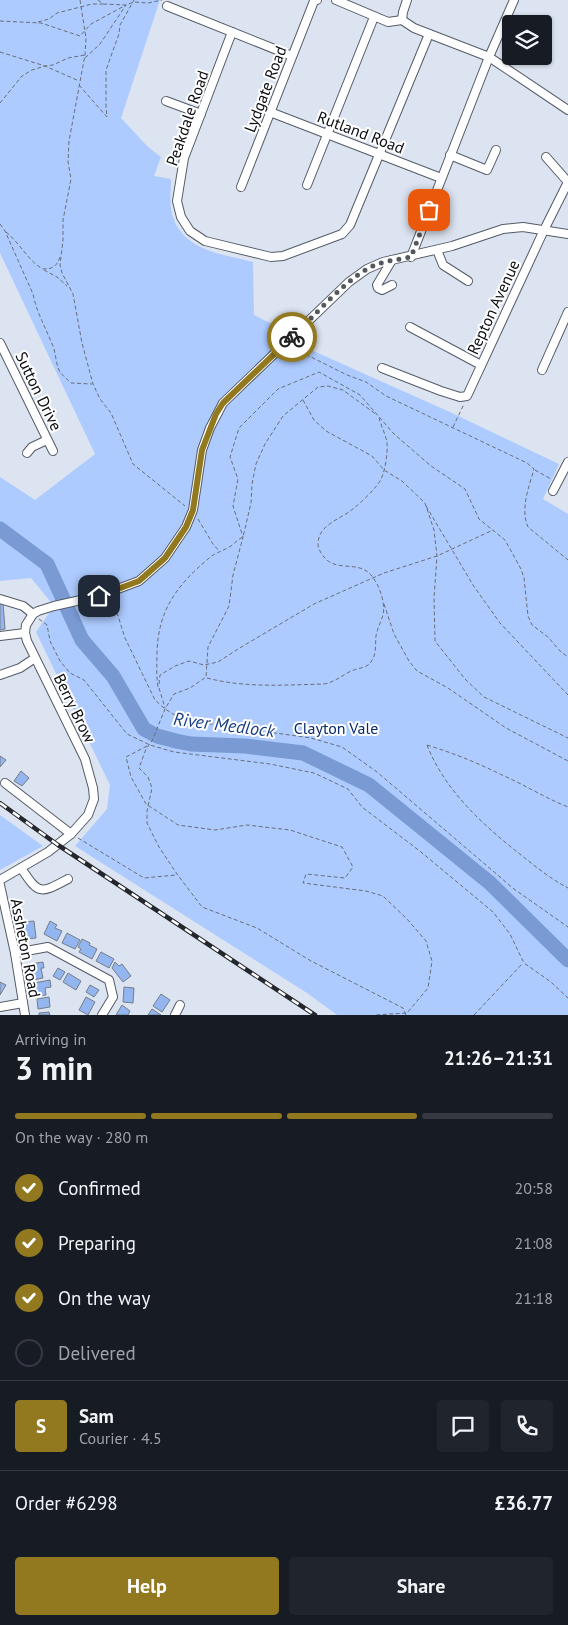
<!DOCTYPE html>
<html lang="en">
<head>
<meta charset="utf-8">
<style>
  :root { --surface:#171b24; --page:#20242c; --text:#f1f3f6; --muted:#9ea1a6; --line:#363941; --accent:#92791f }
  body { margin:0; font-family:"PT Sans",sans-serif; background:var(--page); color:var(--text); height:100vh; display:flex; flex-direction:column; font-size:19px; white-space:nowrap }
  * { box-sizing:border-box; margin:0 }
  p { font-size:16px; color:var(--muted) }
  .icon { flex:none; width:28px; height:28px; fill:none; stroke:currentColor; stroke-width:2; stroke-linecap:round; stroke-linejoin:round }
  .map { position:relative; height:1015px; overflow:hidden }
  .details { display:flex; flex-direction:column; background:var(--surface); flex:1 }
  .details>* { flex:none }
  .buttons { position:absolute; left:502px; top:15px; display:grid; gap:10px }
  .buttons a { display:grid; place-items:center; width:50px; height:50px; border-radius:5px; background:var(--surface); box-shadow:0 1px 4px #0004; font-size:25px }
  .pin { position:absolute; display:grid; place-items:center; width:42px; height:42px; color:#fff; margin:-21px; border-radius:10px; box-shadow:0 2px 8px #0006 }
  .courier { position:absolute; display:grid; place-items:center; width:50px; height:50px; margin:-25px; border:4px solid #92791f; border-radius:50%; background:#fff; color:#222; box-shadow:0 1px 6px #0007 }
  .head em { font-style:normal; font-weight:800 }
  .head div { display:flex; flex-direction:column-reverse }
  .head { display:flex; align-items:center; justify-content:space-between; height:85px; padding:0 15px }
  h1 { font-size:32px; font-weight:800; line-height:38px }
  .bar { display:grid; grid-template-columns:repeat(4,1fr); gap:8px 5px; align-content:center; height:60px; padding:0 15px }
  .bar i { height:6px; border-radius:4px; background:var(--line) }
  .bar .on { background:var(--accent) }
  .bar p { grid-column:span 4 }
  .line { display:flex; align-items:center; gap:12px; padding:0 15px; border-top:1px solid var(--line) }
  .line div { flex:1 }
  .round { display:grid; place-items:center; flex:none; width:52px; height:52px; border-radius:5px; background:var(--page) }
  ol { padding:0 15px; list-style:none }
  li { display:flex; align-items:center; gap:15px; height:55px }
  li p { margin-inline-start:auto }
  li .icon { padding:5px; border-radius:50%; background:var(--accent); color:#fff; stroke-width:4 }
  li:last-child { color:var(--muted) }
  li i { width:28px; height:28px; border:2px solid var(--line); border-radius:50% }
  .button { display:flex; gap:10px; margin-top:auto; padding:10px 15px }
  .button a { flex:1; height:58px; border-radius:5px; background:var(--accent); color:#fff; font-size:20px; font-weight:800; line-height:58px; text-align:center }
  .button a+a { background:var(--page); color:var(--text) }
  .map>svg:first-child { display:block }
  .green { fill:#adcbff }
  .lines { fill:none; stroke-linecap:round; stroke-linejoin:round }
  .river { stroke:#799ad3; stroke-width:15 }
  .building { fill:#93b5f0; stroke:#767d88 }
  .minor-casing { stroke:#545b66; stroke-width:10 }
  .path { stroke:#696e76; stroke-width:1; stroke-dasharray:4 2.5; stroke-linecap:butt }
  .minor { stroke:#fff; stroke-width:8 }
  .rail-casing { stroke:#24272c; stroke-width:4.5 }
  .rail { stroke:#fff; stroke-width:2.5; stroke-dasharray:8; stroke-linecap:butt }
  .done { stroke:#54585f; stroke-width:5; stroke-dasharray:0 9 }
  .route { stroke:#92791f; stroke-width:6 }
  .labels { text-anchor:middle; stroke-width:4; stroke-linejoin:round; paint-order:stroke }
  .street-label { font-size:16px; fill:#0a0c10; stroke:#fff }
  .park-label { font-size:16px; fill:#062b6d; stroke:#fff }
  .water-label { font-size:18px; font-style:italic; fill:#1a3f83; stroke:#fff }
</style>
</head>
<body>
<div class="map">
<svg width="568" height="1015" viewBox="0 0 568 1015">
  <rect width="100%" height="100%" fill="#dce4f1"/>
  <g class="green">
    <path d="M0 0H160L121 118 148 147 161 157 154 176 171 179C171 190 169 208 173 217 184 251 223 254 253 262L254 315 314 345H300L452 413 559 464 543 499 568 514V1015H337L307 993 75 846 107 809 110 785 36 632 54 606 31 578 0 581V477L35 500 95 454 0 253Z"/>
    <polygon points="0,815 43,846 0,870"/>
  </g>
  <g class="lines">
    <polyline class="river" points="0,529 47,564 82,640 113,676 144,729 157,736 176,741 191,744 245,746 303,753 369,785 490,883 568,960"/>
  </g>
  <g class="building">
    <polygon points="0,603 3,603 5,629 0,630"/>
    <polygon points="0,756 6,760 0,767"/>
    <polygon points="21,771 29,778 22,786 14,781"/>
    <polygon points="34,921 36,938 26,939 23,922"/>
    <polygon points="50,921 57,925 55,928 62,931 57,941 44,934"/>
    <polygon points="67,933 80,940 75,949 62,943"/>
    <polygon points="82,939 90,943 89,945 97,949 92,959 79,952 81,949 78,947"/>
    <polygon points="101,952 114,959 109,968 96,961"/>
    <polygon points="43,962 44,968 41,968 43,978 33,980 30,964"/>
    <polygon points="115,962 119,966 122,964 131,976 123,982 112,968"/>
    <polygon points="58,968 65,972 60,980 53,976"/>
    <polygon points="68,973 81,981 76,990 63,982"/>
    <polygon points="50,980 51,987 45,988 46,995 36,996 34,983"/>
    <polygon points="0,982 6,985 0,995"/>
    <polygon points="90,985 99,990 94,997 86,992"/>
    <polygon points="124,987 134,988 133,1003 123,1002"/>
    <polygon points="161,994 170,1000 162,1012 153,1006"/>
    <polygon points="49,997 50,1007 38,1009 37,999"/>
    <polygon points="86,997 95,1002 88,1015 79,1010"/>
    <polygon points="122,1005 130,1011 128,1015 116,1015"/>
    <polygon points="152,1009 161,1015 148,1015"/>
    <polygon points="49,1012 50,1015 39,1015 39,1013"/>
  </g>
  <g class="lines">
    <defs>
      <g id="minor">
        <polyline points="336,0 388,22 402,20"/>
        <polyline points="167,6 292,56"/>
        <polyline points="402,20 414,28 489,57 568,110"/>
        <polyline points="402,20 403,12 407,0"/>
        <polyline points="232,32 184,158 177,201 181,217 190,231 205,241 271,257 283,256 342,234 350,225 429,34"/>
        <polyline points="166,101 201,114"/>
        <polyline points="270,112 441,178"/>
        <polyline points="450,155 487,170 496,150"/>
        <polyline points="307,185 374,17"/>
        <polyline points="241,187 314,1 317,0"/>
        <polyline points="437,250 443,265 468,281"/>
        <polyline points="411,257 489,57 514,0"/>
        <polyline points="392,285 382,290 378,288 377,285 392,260"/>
        <polyline points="410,327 481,365"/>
        <polyline points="0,343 53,451"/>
        <polyline points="382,368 441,391 460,397 467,396 544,230 568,182 546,157"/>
        <polyline points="542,370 568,312"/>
        <polyline points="27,453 32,447 47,440"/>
        <polyline points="553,491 568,462"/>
        <polyline points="0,599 23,606 33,614"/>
        <polyline points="0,636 25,633"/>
        <polyline points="0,675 20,668 35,658"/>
        <polyline points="5,783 71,834"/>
        <path d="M21 868C39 895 40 894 68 879"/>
        <polyline points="0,880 48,852 71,834 88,815 94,799 93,788 85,759 27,641 25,633 26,625 33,614 38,611 54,606 99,596 139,581 165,558 186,527 193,510 202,450 210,428 223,403 349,282 367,269 383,262 452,246 503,229 523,227 568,234"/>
        <polyline points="0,885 15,953 25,1015"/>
        <polyline points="15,953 48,947 109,980 113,997 102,1015"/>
        <polyline points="0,1007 23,1003"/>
        <polyline points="175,1015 180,1005"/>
      </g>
    </defs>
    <use href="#minor" class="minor-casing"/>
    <g class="path">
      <polyline points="80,0 86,38 85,55 69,141 68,162 71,179 63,220 63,240 60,265 62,273 73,294 82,343 93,384 100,399 111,413 133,464 185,506"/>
      <polyline points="98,0 103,4 126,5 134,2 148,3 162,0"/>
      <polyline points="0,21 41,23 80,36 91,24 126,5 100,44 85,58"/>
      <polyline points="38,22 49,19 57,13 92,4 103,4"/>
      <polyline points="0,52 45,66 79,81"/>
      <polyline points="79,85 107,117 106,107 106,70 119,34 120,25 134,0"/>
      <polyline points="0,103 22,76 32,70 45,66 53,65 68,58 85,55"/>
      <path d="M0 224 5 231 33 294C37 314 47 330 54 349 56 356 56 365 60 372 63 376 67 379 71 383L92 384"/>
      <path d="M6 232C19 242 29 262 43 269 53 269 57 266 60 257"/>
      <polyline points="44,270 57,277 67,286"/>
      <path d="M296 346 307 355 347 375 366 382 386 396 527 463 534 469C529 487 520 509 528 527L568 560"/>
      <polyline points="303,400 314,420 326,431 372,456 384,470 402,481 425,503 434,530 437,556 434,598 435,641 465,679 484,697 568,738"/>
      <polyline points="453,427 464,404"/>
      <polyline points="535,470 551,479"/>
      <polyline points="426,506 473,585 500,623 568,695"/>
      <polyline points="198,519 213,544 219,551"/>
      <polyline points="113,600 125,638 155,700 165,709 183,720 311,738 342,747 377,772 514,889 568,927"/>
      <polyline points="384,604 394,634 409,661 417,671 448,688 506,728 568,761"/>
      <polyline points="39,619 47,625 50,641 60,661 70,673 84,680 127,734 150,745 174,752 270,764 314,773 348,789 362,807 421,852 493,912 510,934 524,963 551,982 568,998"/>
      <path d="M207 678C245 688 284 685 324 684 335 682 341 676 351 671 358 668 367 668 371 662 377 654 375 644 376 636 377 629 381 622 383 615 386 602 378 581 369 573 356 561 336 572 324 557 321 554 318 548 318 544 318 524 342 519 354 508 362 502 376 488 380 481 385 473 388 452 387 443 386 435 381 426 379 418"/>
      <polyline points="159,684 160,675 175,666 189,661 204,665 218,662 238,649 314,604 384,573 437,556 493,530"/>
      <path d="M158 687C156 675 157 665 157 653 158 611 176 586 208 559 214 553 223 551 231 546 235 543 238 539 243 537L251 503 252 484 256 464 265 444 283 416 318 387 328 386 343 390 377 415"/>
      <polyline points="159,688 165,708"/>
      <path d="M427 745C445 791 483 825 521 855 536 867 551 879 568 888"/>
      <path d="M427 745C453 753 478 763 502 775 525 785 545 798 568 807"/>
      <polyline points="147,746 126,757 131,777 146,804 178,825 215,830 247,825 290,830 342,847 353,867 345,878 306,874 303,883 366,891 383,896 407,919 426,941 432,961 428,988 407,1013 375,1015"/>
      <polyline points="78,838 144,878 176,875"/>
      <polyline points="406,1015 403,1008 311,961 257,928 202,907 177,874 159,847 147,823 147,811 152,788 148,777 139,768 146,749 152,741 165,709 174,694 190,688 206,677 208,647 229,606 233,575 243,537 233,506 238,479 230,457 239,428 278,389 319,372 360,395 394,434 431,466 465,489 479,519 505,540 521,569 524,578 528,616 532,625 548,637 560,651 568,657"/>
      <polyline points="474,1015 523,963"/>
    </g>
    <use href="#minor" class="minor"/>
    <defs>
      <polyline id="rail" points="0,803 58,845 315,1015"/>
    </defs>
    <use href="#rail" class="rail-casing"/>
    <use href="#rail" class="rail"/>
  </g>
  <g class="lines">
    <path class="done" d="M292 337C314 316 342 284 367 269 380 261 396 260 411 257L429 210"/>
    <polyline class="route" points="99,596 139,581 165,558 186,527 193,510 202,450 216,414 223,403 292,337"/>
  </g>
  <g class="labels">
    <g class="street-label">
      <text transform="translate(265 89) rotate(-69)" y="6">Lydgate Road</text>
      <text transform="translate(187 118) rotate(-71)" y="6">Peakdale Road</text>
      <text transform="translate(361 132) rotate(21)" y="6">Rutland Road</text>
      <text transform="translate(493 307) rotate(-65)" y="6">Repton Avenue</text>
      <text transform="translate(39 391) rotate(64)" y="6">Sutton Drive</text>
      <text transform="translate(75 708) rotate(64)" y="6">Berry Brow</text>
      <text transform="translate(26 948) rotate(79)" y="6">Assheton Road</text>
    </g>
    <g class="park-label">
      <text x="336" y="734">Clayton Vale</text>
    </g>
    <g class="water-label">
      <text transform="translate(224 725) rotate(7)" y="6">River Medlock</text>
    </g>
  </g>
</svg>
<div class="buttons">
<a><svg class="icon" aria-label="layers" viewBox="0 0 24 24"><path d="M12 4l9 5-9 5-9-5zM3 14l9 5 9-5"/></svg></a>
</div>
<div class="pin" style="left:429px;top:210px;background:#ea580c"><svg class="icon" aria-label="bag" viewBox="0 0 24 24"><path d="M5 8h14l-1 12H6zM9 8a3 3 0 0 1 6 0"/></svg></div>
<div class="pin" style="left:99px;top:596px;background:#1f2937"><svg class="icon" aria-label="home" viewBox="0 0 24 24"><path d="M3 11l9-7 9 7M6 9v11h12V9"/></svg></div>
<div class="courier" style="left:292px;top:337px"><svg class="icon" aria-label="bike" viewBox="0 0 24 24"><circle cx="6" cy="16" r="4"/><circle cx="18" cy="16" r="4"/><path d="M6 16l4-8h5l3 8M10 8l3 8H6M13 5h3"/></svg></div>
</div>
<section class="details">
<div class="head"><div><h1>3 min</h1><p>Arriving in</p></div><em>21:26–21:31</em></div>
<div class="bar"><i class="on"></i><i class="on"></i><i class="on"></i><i></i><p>On the way · 280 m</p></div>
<ol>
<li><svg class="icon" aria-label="check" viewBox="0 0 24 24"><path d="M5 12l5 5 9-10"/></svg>Confirmed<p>20:58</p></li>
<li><svg class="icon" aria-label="check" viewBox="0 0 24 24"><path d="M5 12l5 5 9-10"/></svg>Preparing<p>21:08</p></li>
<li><svg class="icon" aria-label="check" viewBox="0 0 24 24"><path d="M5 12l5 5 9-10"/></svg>On the way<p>21:18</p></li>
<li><i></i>Delivered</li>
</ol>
<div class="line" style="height:90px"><b class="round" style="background:var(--accent);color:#fff">S</b><div><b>Sam</b><p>Courier · 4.5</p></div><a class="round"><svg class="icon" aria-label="chat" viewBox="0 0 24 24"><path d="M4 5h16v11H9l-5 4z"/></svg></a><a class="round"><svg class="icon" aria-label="phone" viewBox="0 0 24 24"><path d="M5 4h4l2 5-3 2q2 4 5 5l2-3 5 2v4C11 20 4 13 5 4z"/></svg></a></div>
<div class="line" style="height:65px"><div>Order #6298</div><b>£36.77</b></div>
<div class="button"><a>Help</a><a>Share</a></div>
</section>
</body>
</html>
